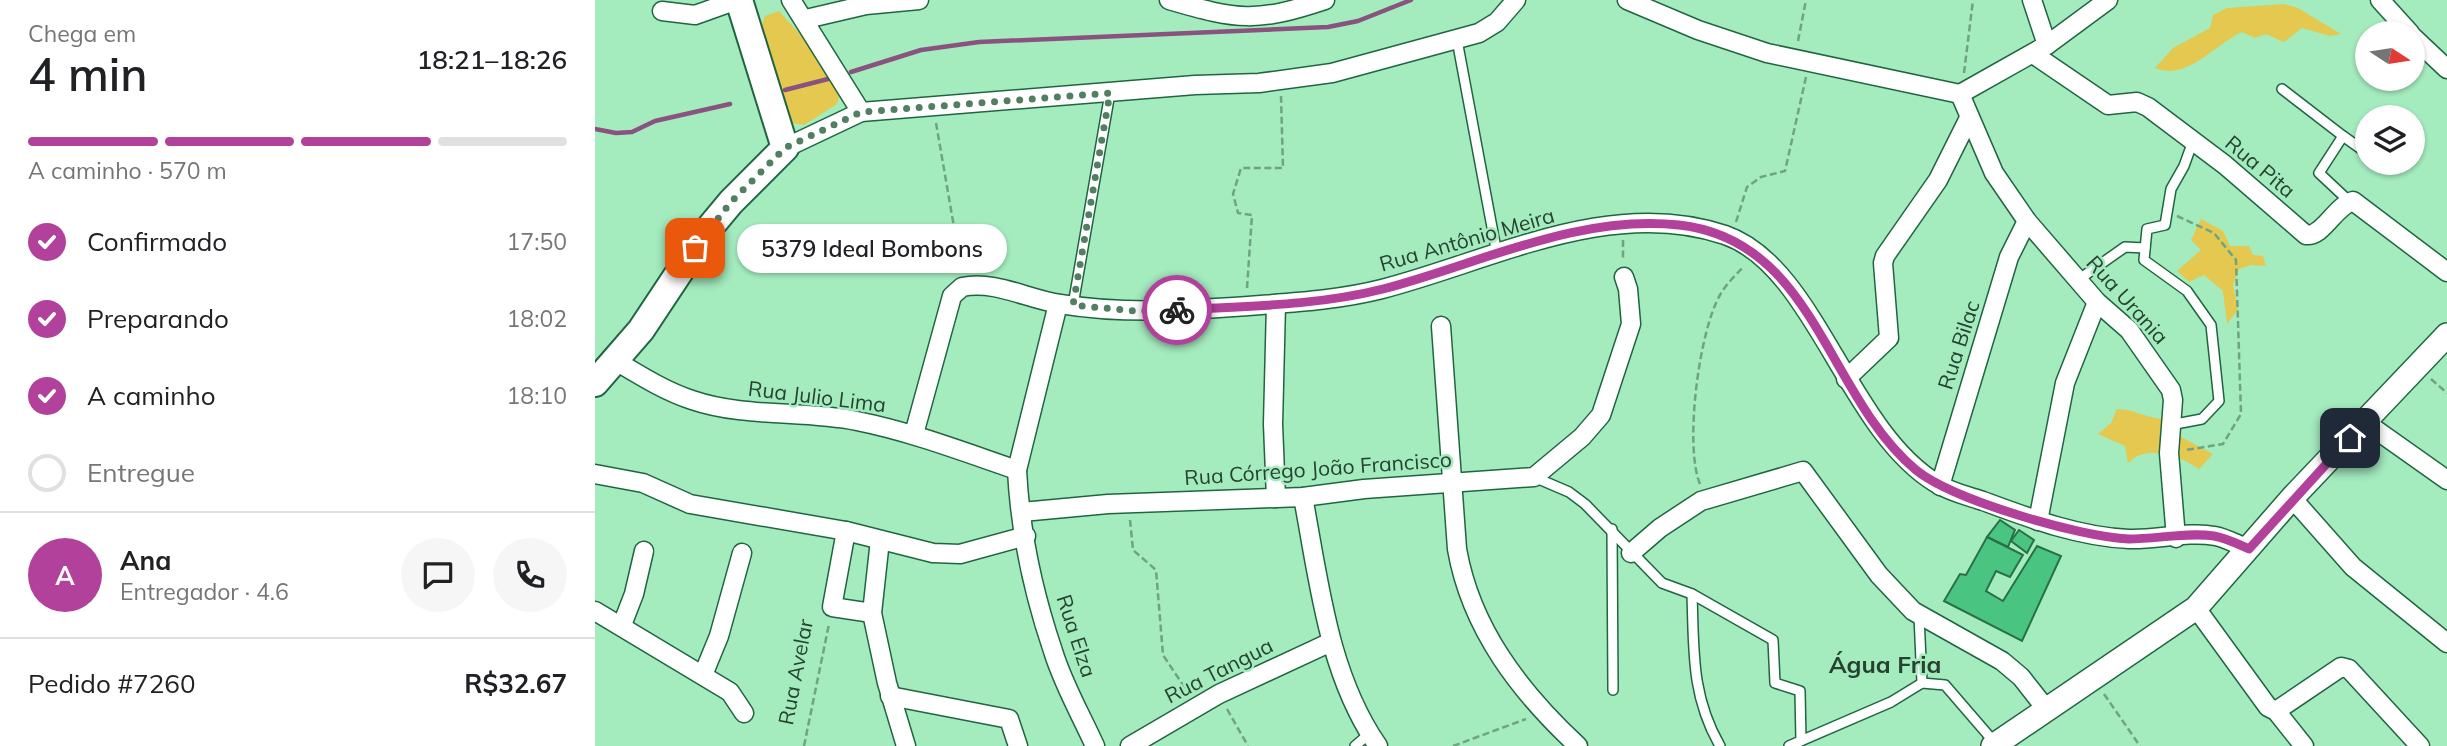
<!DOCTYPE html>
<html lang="pt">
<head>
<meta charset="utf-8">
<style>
  :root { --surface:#fff; --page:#f6f6f6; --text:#202124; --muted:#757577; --line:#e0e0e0; --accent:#b2419c }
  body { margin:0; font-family:Mulish,sans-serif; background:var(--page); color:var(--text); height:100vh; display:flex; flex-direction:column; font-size:26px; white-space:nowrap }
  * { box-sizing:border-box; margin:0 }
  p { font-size:23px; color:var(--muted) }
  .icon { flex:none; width:38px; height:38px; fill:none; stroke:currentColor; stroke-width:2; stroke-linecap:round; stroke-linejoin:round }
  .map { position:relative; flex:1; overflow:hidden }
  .sheet { display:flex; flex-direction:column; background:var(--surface); width:595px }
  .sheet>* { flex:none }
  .needle { width:46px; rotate:102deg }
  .controls { position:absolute; left:1760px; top:21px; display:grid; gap:14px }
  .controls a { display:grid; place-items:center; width:70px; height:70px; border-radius:50%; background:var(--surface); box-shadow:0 2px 5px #0004; font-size:35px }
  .pin { position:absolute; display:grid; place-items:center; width:60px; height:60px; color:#fff; margin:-30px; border-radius:14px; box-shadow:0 4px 10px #0006 }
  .courier { position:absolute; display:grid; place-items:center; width:70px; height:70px; margin:-35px; border:5px solid #b2419c; border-radius:50%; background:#fff; color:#222; box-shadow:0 2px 9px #0007 }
  .bubble { position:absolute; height:49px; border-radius:24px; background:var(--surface); box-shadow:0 2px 5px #0004; font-size:23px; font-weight:600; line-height:49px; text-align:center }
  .headline em { font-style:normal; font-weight:600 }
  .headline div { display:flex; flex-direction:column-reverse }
  .headline { display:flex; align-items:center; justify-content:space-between; height:119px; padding:0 28px }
  h1 { font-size:46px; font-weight:600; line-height:52px }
  .bar { display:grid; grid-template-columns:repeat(4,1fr); gap:10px 7px; align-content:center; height:84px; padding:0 28px }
  .bar i { height:9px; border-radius:5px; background:var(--line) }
  .bar .selected { background:var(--accent) }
  .bar p { grid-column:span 4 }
  .line { display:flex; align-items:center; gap:18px; padding:0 28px; border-top:2px solid var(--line) }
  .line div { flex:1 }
  .round { display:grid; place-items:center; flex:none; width:74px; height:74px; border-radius:37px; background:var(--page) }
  ol { padding:0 28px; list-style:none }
  li { display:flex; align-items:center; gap:21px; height:77px }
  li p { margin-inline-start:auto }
  li .icon { padding:7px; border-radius:50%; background:var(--accent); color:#fff; stroke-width:4 }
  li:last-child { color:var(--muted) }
  li i { width:38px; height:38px; border:4px solid var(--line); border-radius:50% }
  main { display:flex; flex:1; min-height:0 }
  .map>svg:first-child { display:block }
  .green { fill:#e4c84f }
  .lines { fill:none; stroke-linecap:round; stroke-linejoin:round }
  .stream { stroke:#89527f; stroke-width:4.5 }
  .building { fill:#49c481; stroke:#296f48; stroke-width:2 }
  .service-casing { stroke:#1f6640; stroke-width:12 }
  .minor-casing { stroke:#1f6640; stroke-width:21 }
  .tertiary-casing { stroke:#1f6640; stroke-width:26 }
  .secondary-casing { stroke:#1f6640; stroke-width:30 }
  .path { stroke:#6fa483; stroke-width:2.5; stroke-dasharray:7 3.5; stroke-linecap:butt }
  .service { stroke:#fff; stroke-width:9 }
  .minor { stroke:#fff; stroke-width:18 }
  .tertiary { stroke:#fff; stroke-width:23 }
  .secondary { stroke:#fff; stroke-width:26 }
  .done { stroke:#527e62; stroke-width:7; stroke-dasharray:0 12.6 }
  .route { stroke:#b2419c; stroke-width:9 }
  .labels { text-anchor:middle; stroke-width:5; stroke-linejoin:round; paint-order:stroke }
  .street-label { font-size:21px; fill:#264331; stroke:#a4ebbe }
  .quarter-label { font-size:24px; font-weight:bold; fill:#264331; stroke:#a4ebbe }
</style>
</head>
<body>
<main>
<section class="sheet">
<div class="headline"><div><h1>4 min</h1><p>Chega em</p></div><em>18:21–18:26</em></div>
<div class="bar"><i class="selected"></i><i class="selected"></i><i class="selected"></i><i></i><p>A caminho · 570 m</p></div>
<ol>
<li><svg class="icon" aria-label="check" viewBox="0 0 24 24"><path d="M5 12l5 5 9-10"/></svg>Confirmado<p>17:50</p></li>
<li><svg class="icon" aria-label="check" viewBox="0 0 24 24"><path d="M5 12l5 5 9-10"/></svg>Preparando<p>18:02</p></li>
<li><svg class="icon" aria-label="check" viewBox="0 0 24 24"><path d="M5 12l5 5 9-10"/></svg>A caminho<p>18:10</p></li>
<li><i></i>Entregue</li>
</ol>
<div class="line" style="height:126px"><b class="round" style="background:var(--accent);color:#fff">A</b><div><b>Ana</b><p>Entregador · 4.6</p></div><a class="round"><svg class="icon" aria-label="chat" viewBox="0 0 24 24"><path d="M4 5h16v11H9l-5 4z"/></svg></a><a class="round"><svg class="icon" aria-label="phone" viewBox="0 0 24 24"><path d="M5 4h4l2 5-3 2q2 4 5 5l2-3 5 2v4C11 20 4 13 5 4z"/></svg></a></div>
<div class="line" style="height:91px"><div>Pedido #7260</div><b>R$32.67</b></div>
</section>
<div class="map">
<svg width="1852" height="746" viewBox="0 0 1852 746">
  <rect width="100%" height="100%" fill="#a4ebbe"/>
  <g class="green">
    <path d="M1689 4 1703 8 1746 34 1735 36 1707 28 1689 42 1671 34 1660 38 1647 32C1620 44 1591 82 1560 68L1578 48 1615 28 1618 15 1632 8Z"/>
    <polygon points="184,11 219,50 245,92 242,104 209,125 197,123 192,116 167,25 170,16"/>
    <polygon points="1606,219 1628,231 1635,246 1654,246 1658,255 1668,256 1671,266 1656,265 1644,269 1638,285 1643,309 1632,324 1628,291 1609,275 1594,282 1582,271 1606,250 1596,240"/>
    <path d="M1522 409C1539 409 1551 418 1568 419L1569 428 1618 454 1604 469C1585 456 1552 443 1533 463L1530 446 1503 434 1516 423Z"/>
  </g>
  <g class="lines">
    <g class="stream">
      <polyline points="256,72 326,50 384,42 733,27 763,21 816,0"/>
      <polyline points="190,90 233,79"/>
      <polyline points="0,129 21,133 37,132 60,121 135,104"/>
    </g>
  </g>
  <g class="building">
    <polygon points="1405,520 1420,530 1413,547 1392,537"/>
    <polygon points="1424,530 1439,540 1432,553 1416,541"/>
    <polygon points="1392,537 1428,555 1415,577 1401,571 1391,591 1408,601 1442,546 1466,556 1427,641 1349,601 1365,574 1371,575"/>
  </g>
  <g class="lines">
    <defs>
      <g id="service">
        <polyline points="862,40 902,254"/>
        <polyline points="1687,89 1748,136"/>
        <polyline points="1755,202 1724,173 1748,136 1769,151 1773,144"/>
        <polyline points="1483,280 1530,247 1550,248"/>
        <polyline points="478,305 515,93"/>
        <polyline points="1575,425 1607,419 1624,401 1616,325 1592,291 1549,260 1552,229 1570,225 1576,189 1589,166 1598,141"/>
        <polyline points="939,477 974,492 990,504 1067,583 1097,594 1178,640 1180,683 1205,691 1206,741"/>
        <polyline points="1017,529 1018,690"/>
        <path d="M1097 594C1099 651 1096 695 1125 746"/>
        <polyline points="1324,616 1327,683 1350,685 1400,743"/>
        <polyline points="760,746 774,734"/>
        <polyline points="1194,746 1296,702 1327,683"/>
      </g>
      <g id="minor">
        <polyline points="196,0 266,112"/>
        <path d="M574 0C643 20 661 23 730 0"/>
        <polyline points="1032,0 1103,30 1172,53 1365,94 1452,45 1513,0"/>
        <polyline points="1437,0 1452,45"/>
        <polyline points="1785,0 1815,33"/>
        <polyline points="67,11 100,15 142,0"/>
        <polyline points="211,19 271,5 324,0"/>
        <polyline points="1818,37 1852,69"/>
        <path d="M1438 54 1513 105 1542 102 1553 107 1630 165 1711 235C1728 237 1740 206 1758 201L1852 272"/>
        <polyline points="1365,94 1399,173 1432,221 1502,302 1534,330 1576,390 1578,400 1574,453 1581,538"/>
        <polyline points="190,148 266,112 600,85 664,83 737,73 884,33 902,22 921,0"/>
        <path d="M463 304 422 470C425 530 439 595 458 651 468 684 486 715 500 746"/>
        <polyline points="681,304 678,424 681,498"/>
        <path d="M846 326 862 549C876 629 925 692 983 746"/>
        <path d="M21 361C46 376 70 391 97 400 150 418 208 410 262 421 317 432 369 452 422 470"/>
        <polyline points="1251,379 1294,338 1288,263 1290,256 1343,180 1374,118"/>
        <polyline points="1770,422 1852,480"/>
        <path d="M319 434 357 296 367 287C400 280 432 299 465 304 531 315 599 310 666 305 706 302 748 299 787 289 896 261 1015 196 1130 235 1220 266 1252 429 1341 483 1355 492 1373 496 1388 501 1434 518 1484 537 1534 539 1562 540 1593 531 1620 536 1631 538 1643 545 1654 549"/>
        <polyline points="0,474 48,483 95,504 251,531 338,553 365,554 431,536"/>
        <polyline points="1345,486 1414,257 1432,221"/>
        <path d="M708 497C724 581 733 674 783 746"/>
        <polyline points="1697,498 1758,567 1852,643"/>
        <polyline points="427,512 513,504 708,497 769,489 939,477 987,437 1006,415 1036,324 1033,289 1029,277"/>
        <polyline points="1443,521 1470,383 1502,302"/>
        <polyline points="251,531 237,607 277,613"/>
        <polyline points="285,540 277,613 292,683 311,746"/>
        <polyline points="1036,553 1065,528 1106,501 1208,471 1284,575 1318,611 1407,661 1426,677 1452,710"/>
        <polyline points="1601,608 1673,707 1681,711 1709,746"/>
        <polyline points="0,611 135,692 149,713"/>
        <polyline points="27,625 39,594 49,551"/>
        <polyline points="108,675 124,636 147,553"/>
        <polyline points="295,696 414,719 423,746"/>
        <polyline points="1681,711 1746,667 1754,669 1825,746"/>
        <polyline points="535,746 624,694 736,642"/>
      </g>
      <polyline id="tertiary" points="1398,746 1601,608 1697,498 1852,335"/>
      <polyline id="secondary" points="0,383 46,330 111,232 136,202 190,148 144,0"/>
    </defs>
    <use href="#service" class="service-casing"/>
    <use href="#minor" class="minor-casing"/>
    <use href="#tertiary" class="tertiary-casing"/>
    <use href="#secondary" class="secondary-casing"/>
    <g class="path">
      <polyline points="1203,41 1211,0"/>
      <polyline points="1369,73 1378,0"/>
      <polyline points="341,123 363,250"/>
      <polyline points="1582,216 1619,233 1641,260 1646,414 1628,444 1591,450"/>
      <polyline points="1141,222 1152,187 1166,177 1190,171 1211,77"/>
      <polyline points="1028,240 1028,261"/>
      <polyline points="652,288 657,215 643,213 638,194 646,168 688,168 686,96"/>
      <polyline points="1836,379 1852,393"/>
      <path d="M1105 484C1089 446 1104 331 1125 295 1131 284 1141 275 1149 266"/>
      <polyline points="535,520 538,550 561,570 568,655 594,694"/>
      <polyline points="1509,694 1545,746"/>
      <polyline points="632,709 653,746"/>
      <polyline points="209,746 234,624"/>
      <polyline points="858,746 931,719"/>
    </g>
    <use href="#service" class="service"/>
    <use href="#minor" class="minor"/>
    <use href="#tertiary" class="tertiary"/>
    <use href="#secondary" class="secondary"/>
  </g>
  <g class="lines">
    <polyline class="done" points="100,248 136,202 190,148 266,112 515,93 478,305 539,311 582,310"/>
    <path class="route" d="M582 310C650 306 721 306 788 289 884 264 982 214 1084 225 1220 240 1231 395 1321 470 1358 500 1485 537 1534 539 1562 539 1592 532 1619 536 1631 538 1643 544 1654 549L1755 438"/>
  </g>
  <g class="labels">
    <g class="street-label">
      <text transform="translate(1665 167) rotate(40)" y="7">Rua Pita</text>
      <text transform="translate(872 240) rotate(-16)" y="7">Rua Antônio Meira</text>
      <text transform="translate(1532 300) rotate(48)" y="7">Rua Urania</text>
      <text transform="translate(1364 345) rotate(-72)" y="7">Rua Bilac</text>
      <text transform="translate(222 397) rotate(7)" y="7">Rua Julio Lima</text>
      <text transform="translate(723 469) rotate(-4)" y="7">Rua Córrego João Francisco</text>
      <text transform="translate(481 636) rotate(72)" y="7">Rua Elza</text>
      <text transform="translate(624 671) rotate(-27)" y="7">Rua Tangua</text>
      <text transform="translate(201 672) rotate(-79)" y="7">Rua Avelar</text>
    </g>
    <g class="quarter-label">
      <text x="1290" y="673">Água Fria</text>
    </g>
  </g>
</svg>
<div class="controls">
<a><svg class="needle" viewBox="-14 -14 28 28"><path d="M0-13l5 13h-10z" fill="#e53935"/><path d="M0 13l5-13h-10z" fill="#757577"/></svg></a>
<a><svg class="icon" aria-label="layers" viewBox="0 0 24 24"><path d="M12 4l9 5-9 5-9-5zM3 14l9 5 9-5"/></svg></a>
</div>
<div class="pin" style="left:100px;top:248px;background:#ea580c"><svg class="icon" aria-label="bag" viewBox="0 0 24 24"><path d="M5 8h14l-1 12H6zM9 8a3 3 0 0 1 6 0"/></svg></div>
<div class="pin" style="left:1755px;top:438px;background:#1f2937"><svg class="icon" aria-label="home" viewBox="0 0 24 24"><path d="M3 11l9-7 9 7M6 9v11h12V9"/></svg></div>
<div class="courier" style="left:582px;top:310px"><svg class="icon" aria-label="bike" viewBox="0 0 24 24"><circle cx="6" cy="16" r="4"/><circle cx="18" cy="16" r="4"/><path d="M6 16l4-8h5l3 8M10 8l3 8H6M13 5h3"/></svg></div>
<div class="bubble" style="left:142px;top:224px;width:270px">5379 Ideal Bombons</div>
</div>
</main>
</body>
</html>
